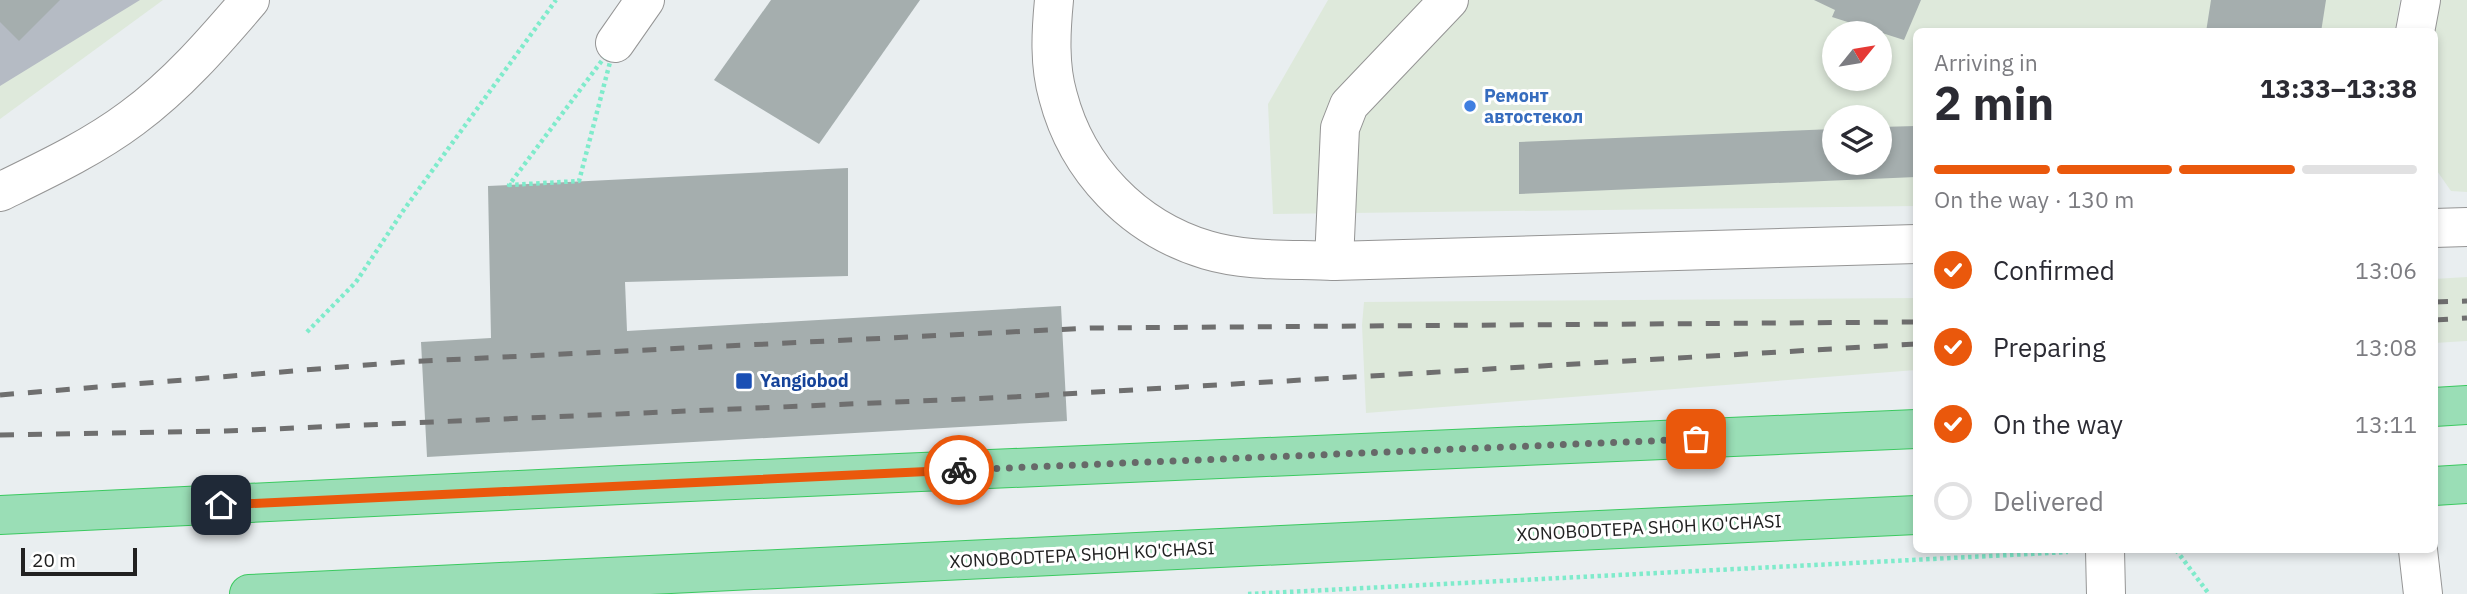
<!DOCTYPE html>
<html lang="en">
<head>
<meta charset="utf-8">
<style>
  :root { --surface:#fff; --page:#f2f2f3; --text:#2b2b33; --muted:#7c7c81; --line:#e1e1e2; --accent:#ea580c }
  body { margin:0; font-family:"IBM Plex Sans",sans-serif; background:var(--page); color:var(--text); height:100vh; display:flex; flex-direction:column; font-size:26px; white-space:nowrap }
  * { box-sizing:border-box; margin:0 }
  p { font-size:23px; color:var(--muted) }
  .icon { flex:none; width:38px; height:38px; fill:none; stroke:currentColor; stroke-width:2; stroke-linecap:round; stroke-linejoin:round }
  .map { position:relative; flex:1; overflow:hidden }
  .drawer { position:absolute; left:1913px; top:28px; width:525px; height:525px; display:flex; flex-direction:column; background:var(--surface); border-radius:10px; box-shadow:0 4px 10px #0003 }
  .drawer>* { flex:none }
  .needle { width:46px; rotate:60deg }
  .fabs { position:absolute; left:1822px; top:21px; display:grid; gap:14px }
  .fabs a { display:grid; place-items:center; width:70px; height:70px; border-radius:50%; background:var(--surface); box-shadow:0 4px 10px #0003; font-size:35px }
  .scale { position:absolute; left:21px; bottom:18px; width:116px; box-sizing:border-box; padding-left:7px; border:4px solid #212121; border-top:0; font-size:19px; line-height:24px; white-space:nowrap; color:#212121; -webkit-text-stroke:5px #fff; paint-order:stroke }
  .pin { position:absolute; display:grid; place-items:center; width:60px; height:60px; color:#fff; margin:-30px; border-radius:14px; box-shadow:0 4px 10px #0006 }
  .courier { position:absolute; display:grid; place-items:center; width:70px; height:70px; margin:-35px; border:5px solid #ea580c; border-radius:50%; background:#fff; color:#222; box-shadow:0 2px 9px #0007 }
  .summary em { font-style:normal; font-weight:700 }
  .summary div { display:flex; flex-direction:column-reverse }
  .summary { display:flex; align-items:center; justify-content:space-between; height:119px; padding:0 21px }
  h1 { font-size:46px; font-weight:700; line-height:52px }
  .bar { display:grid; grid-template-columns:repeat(4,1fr); gap:10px 7px; align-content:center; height:84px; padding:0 21px }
  .bar i { height:9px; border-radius:5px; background:var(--line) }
  .bar .current { background:var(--accent) }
  .bar p { grid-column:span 4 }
  ol { padding:0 21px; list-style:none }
  li { display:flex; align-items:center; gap:21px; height:77px }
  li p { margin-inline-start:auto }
  li .icon { padding:7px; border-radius:50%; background:var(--accent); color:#fff; stroke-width:4 }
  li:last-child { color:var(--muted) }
  li i { width:38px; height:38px; border:4px solid var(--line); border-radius:50% }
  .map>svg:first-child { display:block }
  .industrial { fill:#dee9db; fill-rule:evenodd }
  .construction { fill:#b5bbc4 }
  .building { fill:#a5aeae }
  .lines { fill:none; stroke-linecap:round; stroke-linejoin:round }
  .minor-casing { stroke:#959595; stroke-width:40 }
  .highway-casing { stroke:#3bc960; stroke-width:40 }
  .path { stroke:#7febcb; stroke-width:4.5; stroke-dasharray:3.5 3.5; stroke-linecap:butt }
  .minor { stroke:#fff; stroke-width:38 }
  .highway { stroke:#9adeb6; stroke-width:38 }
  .rail { stroke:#6f6f6f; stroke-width:5; stroke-dasharray:14 14; stroke-linecap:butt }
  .done { stroke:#676969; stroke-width:7; stroke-dasharray:0 12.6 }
  .route { stroke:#ea580c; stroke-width:9 }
  .shop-dot { fill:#3f7fe0; stroke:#fff; stroke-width:2.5 }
  .transit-dot { fill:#1a4fb4; stroke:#fff; stroke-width:2.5 }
  .labels { text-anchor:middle; stroke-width:6; stroke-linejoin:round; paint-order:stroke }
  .shop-label { font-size:18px; font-weight:bold; fill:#366cbe; stroke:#fff; text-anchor:start }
  .transit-label { font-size:18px; font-weight:bold; fill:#164399; stroke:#fff; text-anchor:start }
  .street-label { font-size:18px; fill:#212121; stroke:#fff }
</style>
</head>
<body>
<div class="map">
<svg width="2467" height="594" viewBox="0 0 2467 594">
  <rect width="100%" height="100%" fill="#e9eef0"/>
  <g class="industrial">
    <polygon points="0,0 163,0 0,119"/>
    <path d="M1328 0H2400L2395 31 1916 32V206L1273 214 1268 104ZM1834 33H1880V79H1834ZM1834 117H1880V163H1834Z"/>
    <polygon points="2441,0 2467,0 2467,192 2451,191 2435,168 2434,33"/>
    <polygon points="2467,277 2467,341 2434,343 2434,279"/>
    <polygon points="1916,298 1916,370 1366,413 1362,325 1364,302"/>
  </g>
  <polygon class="construction" points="0,0 140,0 0,86"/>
  <g class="building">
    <polygon points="0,0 60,0 19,41 0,22"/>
    <polygon points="771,0 920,0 819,144 714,80"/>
    <polygon points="1814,0 1921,0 1904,40 1832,17 1835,10"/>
    <polygon points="2211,0 2326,0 2321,32 2206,32"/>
    <polygon points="1916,126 1916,177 1519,194 1519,142 1834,129 1834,163 1880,163 1880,127"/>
    <polygon points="848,168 848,276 625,282 627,331 1061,306 1067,421 427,457 421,342 491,338 488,186"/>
  </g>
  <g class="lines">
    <defs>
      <g id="minor">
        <path d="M1054 0C1051 31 1049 65 1058 96 1077 169 1133 228 1207 250 1247 262 1293 259 1334 261L1916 244"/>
        <polyline points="2415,32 2421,0"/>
        <polyline points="615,43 645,0"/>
        <path d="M0 192C45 170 92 148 132 118 177 85 214 42 250 0"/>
        <polyline points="2434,228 2467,227"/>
        <polyline points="1334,261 1340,128 1349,105 1449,0"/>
        <polyline points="2105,550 2106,594"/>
        <polyline points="2418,550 2423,594"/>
      </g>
      <g id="highway">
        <polyline points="2434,407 2467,405"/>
        <polyline points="2434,486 2467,484"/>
        <polyline points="0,515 621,485 1916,429"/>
        <polyline points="249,594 1916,515"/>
      </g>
    </defs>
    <use href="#minor" class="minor-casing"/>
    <use href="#highway" class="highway-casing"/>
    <g class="path">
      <polygon points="615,43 579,181 509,185"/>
      <polyline points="307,332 356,282 403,211 556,0"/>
      <polyline points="2143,550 2162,550"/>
      <polyline points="2176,550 2209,594"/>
      <polyline points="1248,594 2068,552"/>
    </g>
    <use href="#minor" class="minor"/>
    <use href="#highway" class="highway"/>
    <g class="rail">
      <polyline points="2434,302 2467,301"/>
      <polyline points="2434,320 2467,318"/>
      <polyline points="0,395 403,362 1090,328 1916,322"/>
      <polyline points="0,435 225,431 1012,397 1916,344"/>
    </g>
  </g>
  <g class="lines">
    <polyline class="done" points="959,470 1696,439"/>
    <polyline class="route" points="221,505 959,470"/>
  </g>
  <circle class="shop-dot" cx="1470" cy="106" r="7"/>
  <rect class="transit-dot" x="735" y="372" width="18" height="18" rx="3.5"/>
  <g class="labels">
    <g class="shop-label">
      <text x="1484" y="102">Ремонт<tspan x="1484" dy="21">автостекол</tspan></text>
    </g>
    <g class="transit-label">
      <text x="760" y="387">Yangiobod</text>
    </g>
    <g class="street-label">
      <text transform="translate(1649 528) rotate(-3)" y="6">XONOBODTEPA SHOH KO'CHASI</text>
      <text transform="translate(1082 555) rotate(-3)" y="6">XONOBODTEPA SHOH KO'CHASI</text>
    </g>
  </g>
</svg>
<div class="fabs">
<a><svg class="needle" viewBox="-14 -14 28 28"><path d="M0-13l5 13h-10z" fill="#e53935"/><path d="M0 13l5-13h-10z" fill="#7c7c81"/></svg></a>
<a><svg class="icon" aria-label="layers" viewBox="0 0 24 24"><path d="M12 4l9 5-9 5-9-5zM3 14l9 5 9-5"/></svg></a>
</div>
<div class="scale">20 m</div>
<div class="pin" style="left:1696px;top:439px;background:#ea580c"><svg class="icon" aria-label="bag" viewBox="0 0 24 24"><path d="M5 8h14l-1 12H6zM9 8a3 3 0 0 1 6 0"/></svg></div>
<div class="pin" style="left:221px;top:505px;background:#1f2937"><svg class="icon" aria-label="home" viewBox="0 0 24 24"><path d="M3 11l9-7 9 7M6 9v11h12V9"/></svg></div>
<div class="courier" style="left:959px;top:470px"><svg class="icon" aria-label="bike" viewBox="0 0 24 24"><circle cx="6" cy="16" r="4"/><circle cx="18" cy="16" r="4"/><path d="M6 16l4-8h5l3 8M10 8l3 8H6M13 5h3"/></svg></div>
<section class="drawer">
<div class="summary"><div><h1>2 min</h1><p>Arriving in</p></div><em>13:33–13:38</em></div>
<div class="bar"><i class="current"></i><i class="current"></i><i class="current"></i><i></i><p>On the way · 130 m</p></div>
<ol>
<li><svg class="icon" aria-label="check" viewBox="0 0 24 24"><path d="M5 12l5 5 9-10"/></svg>Confirmed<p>13:06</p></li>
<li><svg class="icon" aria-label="check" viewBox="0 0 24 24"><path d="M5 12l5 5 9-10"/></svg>Preparing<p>13:08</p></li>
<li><svg class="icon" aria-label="check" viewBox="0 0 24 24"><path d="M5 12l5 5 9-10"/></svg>On the way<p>13:11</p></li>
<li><i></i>Delivered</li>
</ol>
</section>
</div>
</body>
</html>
